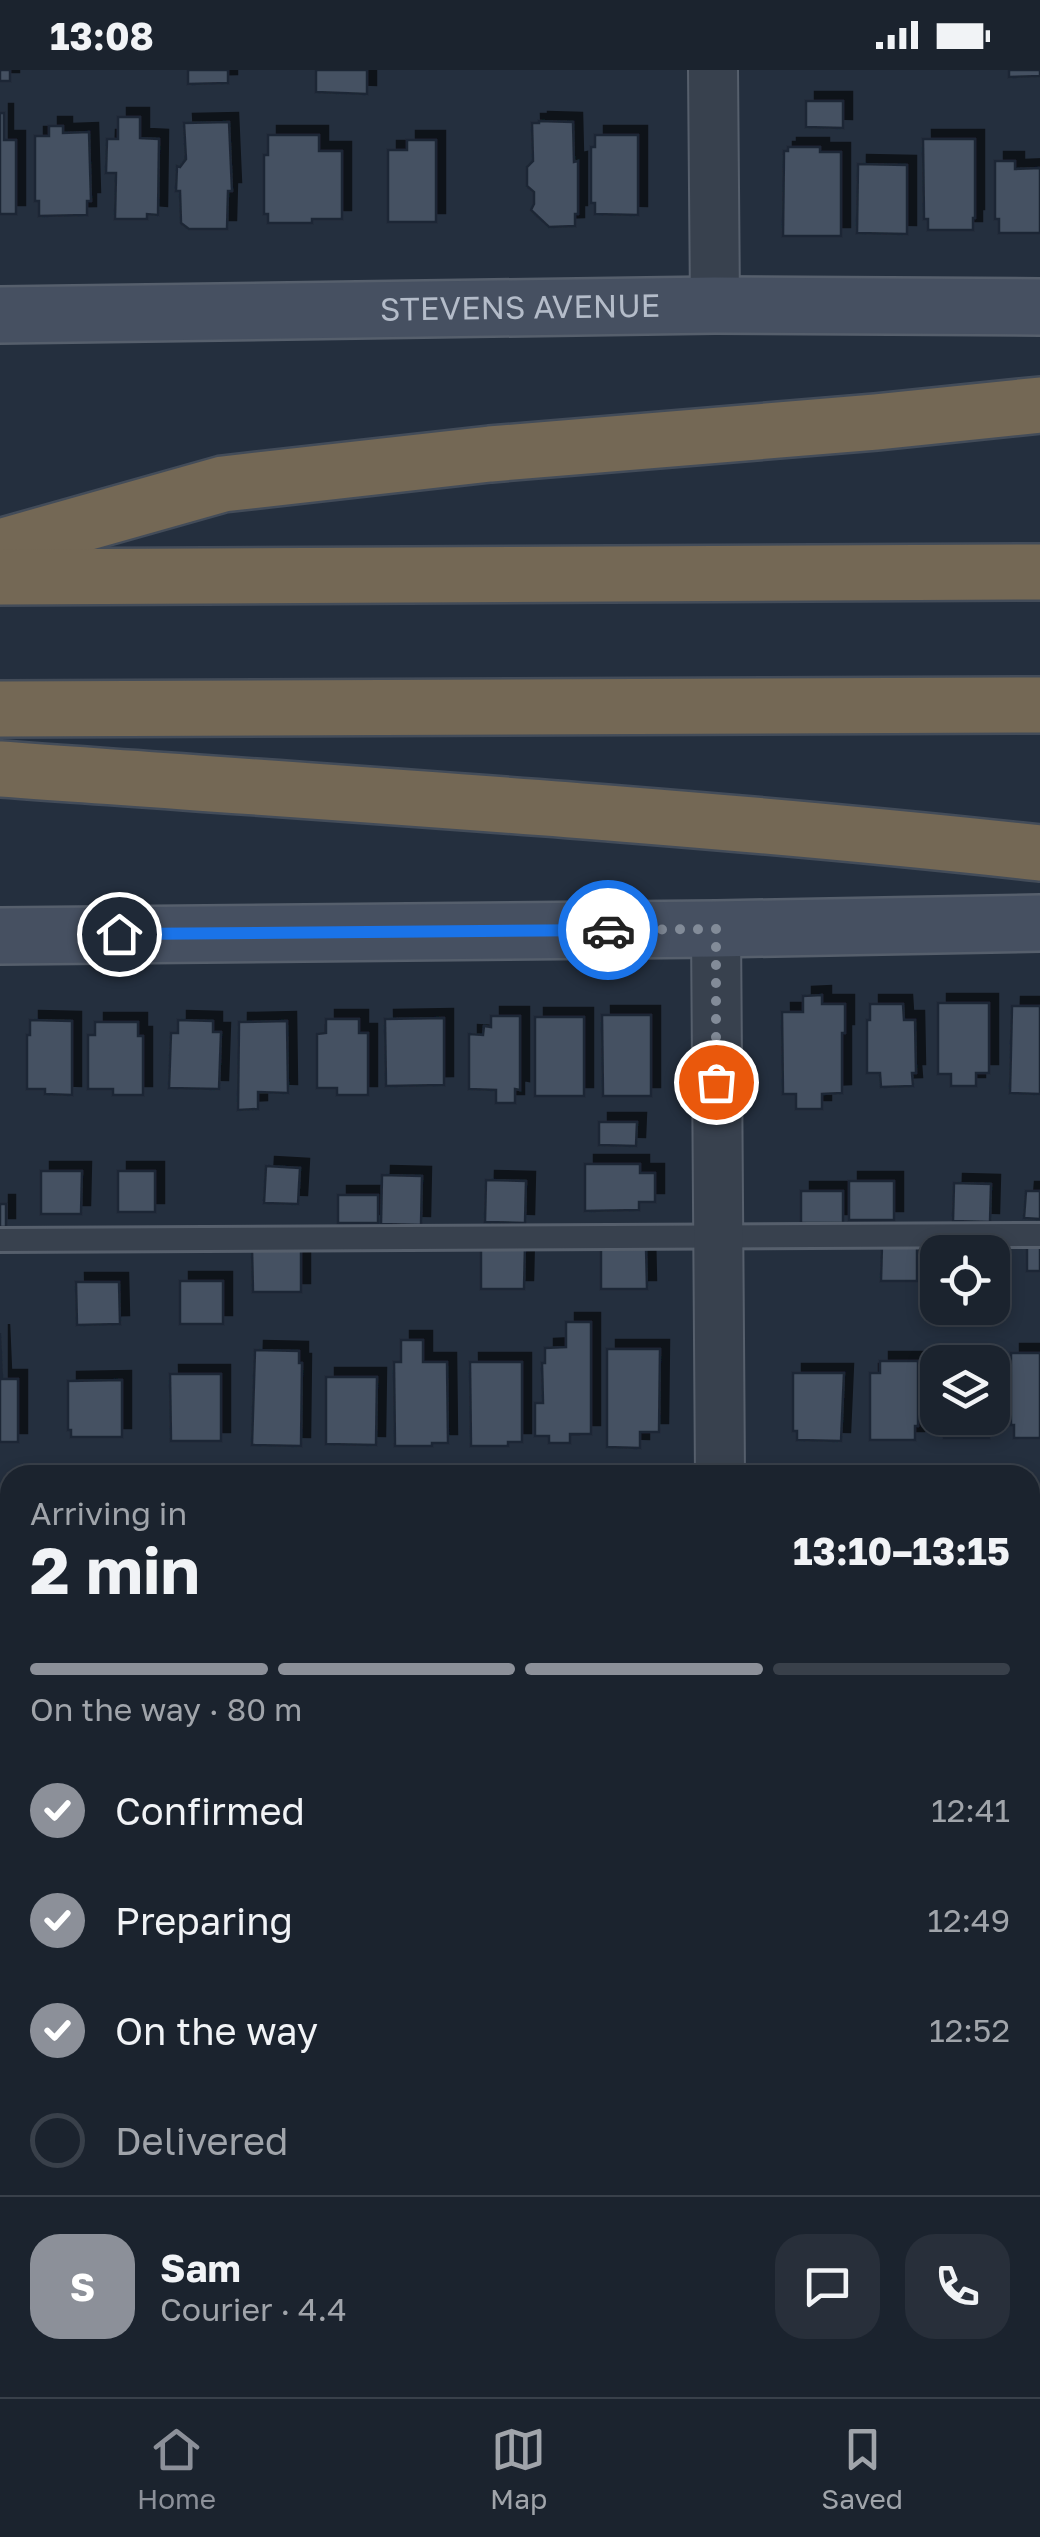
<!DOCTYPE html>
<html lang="en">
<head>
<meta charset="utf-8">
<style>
  :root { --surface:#1b232e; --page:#282f3a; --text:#f1f3f6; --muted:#a0a4aa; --line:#39404a; --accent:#8c9099 }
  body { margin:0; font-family:"Golos Text",sans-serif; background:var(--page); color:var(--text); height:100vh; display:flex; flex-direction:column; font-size:38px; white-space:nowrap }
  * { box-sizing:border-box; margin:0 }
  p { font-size:32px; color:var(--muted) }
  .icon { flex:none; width:55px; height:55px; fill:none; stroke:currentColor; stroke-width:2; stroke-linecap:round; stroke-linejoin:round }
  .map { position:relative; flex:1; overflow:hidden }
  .drawer { position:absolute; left:0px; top:1395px; width:1040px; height:932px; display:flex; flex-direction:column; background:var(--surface); border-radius:30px 30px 0 0; box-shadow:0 5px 15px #0003,0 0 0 2px var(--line) }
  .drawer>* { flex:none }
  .controls { position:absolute; left:920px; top:1165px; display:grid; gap:20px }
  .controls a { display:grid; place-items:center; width:90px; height:90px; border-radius:20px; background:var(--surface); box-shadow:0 5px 15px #0003,0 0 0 2px var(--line); font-size:50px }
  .pin { position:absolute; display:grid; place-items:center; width:85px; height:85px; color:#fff; margin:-42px; border:5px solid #fff; border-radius:50%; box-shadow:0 2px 10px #0007 }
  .courier { position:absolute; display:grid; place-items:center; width:100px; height:100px; margin:-50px; border:8px solid #1a73e8; border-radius:50%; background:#fff; color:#222; box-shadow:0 2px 12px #0007 }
  .head em { font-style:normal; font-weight:700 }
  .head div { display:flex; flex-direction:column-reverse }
  .head { display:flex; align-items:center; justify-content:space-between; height:170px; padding:0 30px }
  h1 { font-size:65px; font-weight:700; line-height:75px }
  .bar { display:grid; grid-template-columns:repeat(4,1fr); gap:15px 10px; align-content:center; height:120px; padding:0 30px }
  .bar i { height:12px; border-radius:8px; background:var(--line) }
  .bar .current { background:var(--accent) }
  .bar p { grid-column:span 4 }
  .line { display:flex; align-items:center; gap:25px; padding:0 30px; border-top:2px solid var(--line) }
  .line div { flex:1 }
  .round { display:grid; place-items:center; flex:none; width:105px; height:105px; border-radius:30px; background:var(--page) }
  ol { padding:0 30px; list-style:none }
  li { display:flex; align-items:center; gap:30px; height:110px }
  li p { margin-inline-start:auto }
  li .icon { padding:10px; border-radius:50%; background:var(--accent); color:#fff; stroke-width:4 }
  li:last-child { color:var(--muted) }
  li i { width:55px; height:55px; border:5px solid var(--line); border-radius:50% }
  .status { display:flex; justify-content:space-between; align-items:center; height:70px; padding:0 50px; background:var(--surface); direction:ltr }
  .status svg { height:28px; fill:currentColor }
  .tabs { display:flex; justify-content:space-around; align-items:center; height:140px; border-top:2px solid var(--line); background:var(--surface); font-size:28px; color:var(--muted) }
  .tabs a { display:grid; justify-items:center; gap:5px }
  .tabs .current { color:var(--accent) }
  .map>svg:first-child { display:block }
  .building { fill:#455162; stroke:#1f2835; stroke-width:2.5; filter:url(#shadow) }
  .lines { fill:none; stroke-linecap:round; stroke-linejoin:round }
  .lane-casing { stroke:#565f6c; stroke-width:28 }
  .street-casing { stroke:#565f6c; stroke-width:52 }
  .secondary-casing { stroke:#565f6c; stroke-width:60 }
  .highway-casing { stroke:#434c59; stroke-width:60 }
  .lane { stroke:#38414e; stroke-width:22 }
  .street { stroke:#38414e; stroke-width:48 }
  .secondary { stroke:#465061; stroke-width:55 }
  .highway { stroke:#746855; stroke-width:55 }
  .done { stroke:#828b98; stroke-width:10; stroke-dasharray:0 18 }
  .route { stroke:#1a73e8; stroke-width:12 }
  .labels { text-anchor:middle; stroke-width:10; stroke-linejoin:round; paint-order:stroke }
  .street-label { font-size:32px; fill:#b4bcc9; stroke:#1d2633 }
</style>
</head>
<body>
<div class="status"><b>13:08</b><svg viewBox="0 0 49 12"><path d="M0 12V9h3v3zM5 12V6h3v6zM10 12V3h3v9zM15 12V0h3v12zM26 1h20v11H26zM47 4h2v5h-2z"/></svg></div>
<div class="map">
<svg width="1040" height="2327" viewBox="0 0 1040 2327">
  <defs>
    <filter id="shadow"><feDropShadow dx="9" dy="-9" stdDeviation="0" flood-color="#0009"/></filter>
  </defs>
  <rect width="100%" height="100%" fill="#242f3e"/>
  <g class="building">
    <rect x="0" y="0" width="10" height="11"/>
    <polygon points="188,0 228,0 228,13 188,14"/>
    <polygon points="316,0 367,0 367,24 316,22"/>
    <polygon points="1009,0 1040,0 1040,6 1009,7"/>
    <polygon points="806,31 843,31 843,58 806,57"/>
    <polygon points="0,43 4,43 4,70 16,70 16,144 0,144"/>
    <polygon points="118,47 140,47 140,68 159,69 158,145 147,144 147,149 115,149 116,103 106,103 107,69 118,69"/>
    <polygon points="539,51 573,52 574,92 578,91 578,144 575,144 575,156 549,157 531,140 534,134 534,122 527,116 527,97 533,91 532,53 539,53"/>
    <polygon points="229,52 232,121 228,121 227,159 189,159 181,153 180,121 176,121 177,96 180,97 186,89 184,53"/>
    <polygon points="49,56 63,56 63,63 89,62 91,131 87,131 87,145 39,146 39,131 35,131 35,66 49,66"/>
    <polygon points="268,65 319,65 319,81 342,81 342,149 312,149 312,153 268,153 268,144 264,144 264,85 268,85"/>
    <polygon points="595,65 638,65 638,145 595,144 595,133 591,133 591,77 595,77"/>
    <polygon points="923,69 975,69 975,148 973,148 973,160 928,160 928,149 924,149"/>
    <polygon points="407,70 436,70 436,152 388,152 388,80 407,80"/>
    <polygon points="788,77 820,77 820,82 841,82 841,166 783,166 784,81 788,81"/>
    <polygon points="995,91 1015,91 1015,99 1040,98 1040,163 999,163 999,149 995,149"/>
    <polygon points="858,94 907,95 907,164 857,163"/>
    <polygon points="822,925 822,934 845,934 845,963 842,963 842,1023 822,1024 822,1039 796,1039 796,1024 783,1024 782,942 803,942 803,926"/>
    <polygon points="938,933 989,933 989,1003 976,1003 976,1016 951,1016 951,1004 938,1004"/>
    <polygon points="870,934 903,934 904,950 915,950 916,1003 912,1003 913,1016 881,1017 880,1003 867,1003 867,950 870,950"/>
    <polygon points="1012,936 1040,936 1040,1024 1010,1023"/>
    <polygon points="602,945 651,945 651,1026 603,1026"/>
    <polygon points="491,946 520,946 520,1020 515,1019 515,1033 496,1033 496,1020 469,1019 469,964 483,965 484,956 491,957"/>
    <rect x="535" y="947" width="49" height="79"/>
    <polygon points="444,948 444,1015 386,1016 385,949"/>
    <polygon points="326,949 359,949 359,963 368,963 368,1025 337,1025 337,1018 317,1018 317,964 326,963"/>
    <polygon points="30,950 72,951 72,1025 45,1024 45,1019 27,1019 27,965 30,965"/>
    <polygon points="178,950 213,951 213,962 221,962 219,1019 169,1018 171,963 178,963"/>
    <polygon points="287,951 288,1023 258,1022 258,1039 238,1040 239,952"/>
    <polygon points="95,952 138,952 138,966 143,966 143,1025 113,1025 113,1019 88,1019 88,965 95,965"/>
    <polygon points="599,1052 637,1052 636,1076 599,1075"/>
    <polygon points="585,1094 640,1094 640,1103 655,1103 655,1132 639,1132 639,1140 585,1141"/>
    <polygon points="266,1096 300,1098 298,1134 264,1133"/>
    <polygon points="41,1101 82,1101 81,1144 41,1144"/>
    <rect x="118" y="1101" width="37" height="41"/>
    <polygon points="382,1105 422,1106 421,1155 381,1154"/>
    <polygon points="486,1110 526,1111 525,1153 485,1152"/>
    <rect x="849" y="1111" width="45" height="39"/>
    <polygon points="954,1113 991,1114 990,1152 953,1151"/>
    <rect x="801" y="1121" width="42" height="32"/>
    <polygon points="1026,1121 1040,1121 1040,1149 1024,1148"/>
    <rect x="338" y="1125" width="40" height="28"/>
    <rect x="0" y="1134" width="6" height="23"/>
    <polygon points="882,1174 917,1175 917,1211 881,1211"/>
    <rect x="1027" y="1175" width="13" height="26"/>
    <polygon points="481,1176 525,1176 524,1219 481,1219"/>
    <polygon points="958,1176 959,1182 938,1182 938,1213 923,1213 923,1177"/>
    <polygon points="646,1177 647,1219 601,1219 601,1178"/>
    <polygon points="252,1179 301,1179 301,1222 253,1222"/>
    <rect x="180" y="1211" width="43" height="43"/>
    <polygon points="76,1212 119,1212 120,1254 77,1255"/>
    <polygon points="566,1252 591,1252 591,1364 570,1364 570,1373 549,1373 549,1366 535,1366 535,1333 543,1333 542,1293 545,1293 545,1278 566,1277"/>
    <polygon points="0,1263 2,1309 18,1309 18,1372 0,1372"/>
    <polygon points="401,1270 423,1270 423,1292 447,1292 448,1373 432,1373 432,1376 395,1376 394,1292 401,1292"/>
    <polygon points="607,1279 660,1279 659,1362 640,1362 640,1378 607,1377"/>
    <polygon points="255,1280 299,1281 299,1293 302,1293 301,1376 252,1375"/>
    <polygon points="1011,1283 1040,1283 1040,1368 1014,1368 1014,1355 1011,1355"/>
    <polygon points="880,1291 918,1291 918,1356 915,1356 915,1370 870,1370 870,1303 880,1303"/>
    <polygon points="470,1292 522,1292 522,1372 508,1372 508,1376 471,1376"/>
    <polygon points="793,1303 844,1303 841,1371 797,1370 797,1361 793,1361"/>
    <polygon points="170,1304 221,1304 221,1371 171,1371"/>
    <polygon points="326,1307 377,1307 376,1375 326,1374"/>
    <polygon points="122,1310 122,1367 71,1367 71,1360 68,1360 68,1311"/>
    <polygon points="943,1348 989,1348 989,1368 944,1368"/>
    <rect x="0" y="1580" width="10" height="371"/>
    <rect x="1030" y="1586" width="10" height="87"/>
    <rect x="1030" y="1722" width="10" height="36"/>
    <rect x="1030" y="1917" width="10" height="77"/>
    <polygon points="1030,2199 1040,2199 1040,2265 1030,2266"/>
    <rect x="588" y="2318" width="69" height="9"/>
    <rect x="952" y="2318" width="28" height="9"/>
  </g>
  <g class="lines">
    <defs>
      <g id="lane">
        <polyline points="0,1170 1040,1165"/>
        <polyline points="1030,1788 1040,1788"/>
        <polyline points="0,2103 10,2103"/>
        <polyline points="0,2224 10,2224"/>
        <polyline points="179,2318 179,2327"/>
        <polyline points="464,2318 464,2327"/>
      </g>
      <g id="street">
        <polyline points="713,0 715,235"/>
        <polyline points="716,859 720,1405"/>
        <polyline points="1030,1475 1040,1475"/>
        <polyline points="0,1485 10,1485"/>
        <polyline points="1030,2093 1040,2093"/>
        <polyline points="726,2318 726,2327"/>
      </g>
      <g id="secondary">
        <path id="s1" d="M0 245 715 235 1040 237"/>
        <polyline points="0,866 716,859 1040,853"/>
      </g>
      <g id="highway">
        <polyline points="0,477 223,414 490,384 876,352 1040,335"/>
        <polyline points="0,507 1040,502"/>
        <polyline points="0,639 1040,635"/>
        <path d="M0 699C347 724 694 745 1040 783"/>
      </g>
    </defs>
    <use href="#lane" class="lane-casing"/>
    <use href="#street" class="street-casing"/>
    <use href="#secondary" class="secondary-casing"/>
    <use href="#highway" class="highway-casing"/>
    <use href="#lane" class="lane"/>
    <use href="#street" class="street"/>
    <use href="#secondary" class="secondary"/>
    <use href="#highway" class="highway"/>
  </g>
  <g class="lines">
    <polyline class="done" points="608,860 716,859 716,1012"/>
    <polyline class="route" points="119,864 608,860"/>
  </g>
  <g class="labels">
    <g class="street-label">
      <text dy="11" stroke="none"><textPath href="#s1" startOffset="520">STEVENS AVENUE</textPath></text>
    </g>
  </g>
</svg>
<div class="controls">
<a><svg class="icon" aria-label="locate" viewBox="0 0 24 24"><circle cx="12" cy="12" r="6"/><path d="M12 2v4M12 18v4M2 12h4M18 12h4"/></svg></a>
<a><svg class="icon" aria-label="layers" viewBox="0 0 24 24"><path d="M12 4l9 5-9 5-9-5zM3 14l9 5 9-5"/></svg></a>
</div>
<div class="pin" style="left:716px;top:1012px;background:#ea580c"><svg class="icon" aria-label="bag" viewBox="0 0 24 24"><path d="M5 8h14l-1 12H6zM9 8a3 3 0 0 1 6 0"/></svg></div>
<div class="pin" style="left:119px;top:864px;background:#1f2937"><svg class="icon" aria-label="home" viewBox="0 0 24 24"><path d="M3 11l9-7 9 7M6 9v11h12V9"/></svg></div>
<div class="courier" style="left:608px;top:860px"><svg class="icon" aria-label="car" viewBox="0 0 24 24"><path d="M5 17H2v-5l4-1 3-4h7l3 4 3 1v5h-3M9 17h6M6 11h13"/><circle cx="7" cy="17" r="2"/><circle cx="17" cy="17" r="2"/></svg></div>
<section class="drawer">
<div class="head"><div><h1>2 min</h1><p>Arriving in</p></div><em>13:10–13:15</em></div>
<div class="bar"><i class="current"></i><i class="current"></i><i class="current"></i><i></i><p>On the way · 80 m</p></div>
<ol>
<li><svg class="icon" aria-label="check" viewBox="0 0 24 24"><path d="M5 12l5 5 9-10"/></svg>Confirmed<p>12:41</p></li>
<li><svg class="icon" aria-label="check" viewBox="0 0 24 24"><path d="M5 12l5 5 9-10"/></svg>Preparing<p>12:49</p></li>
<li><svg class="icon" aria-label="check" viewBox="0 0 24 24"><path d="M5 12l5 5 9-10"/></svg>On the way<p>12:52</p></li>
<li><i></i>Delivered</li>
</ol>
<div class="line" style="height:180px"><b class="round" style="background:var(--accent);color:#fff">S</b><div><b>Sam</b><p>Courier · 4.4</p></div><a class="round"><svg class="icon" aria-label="chat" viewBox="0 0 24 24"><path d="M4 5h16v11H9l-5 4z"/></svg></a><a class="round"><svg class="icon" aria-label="phone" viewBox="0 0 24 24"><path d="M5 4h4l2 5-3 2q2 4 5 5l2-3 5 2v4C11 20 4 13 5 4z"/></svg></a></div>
</section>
</div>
<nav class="tabs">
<a class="current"><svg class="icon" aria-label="home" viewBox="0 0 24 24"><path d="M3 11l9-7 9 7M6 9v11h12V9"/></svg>Home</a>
<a><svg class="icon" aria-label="map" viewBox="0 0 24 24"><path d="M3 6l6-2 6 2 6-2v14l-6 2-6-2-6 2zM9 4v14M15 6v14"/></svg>Map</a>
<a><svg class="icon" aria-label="saved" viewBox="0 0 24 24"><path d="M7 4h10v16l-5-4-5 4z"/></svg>Saved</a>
</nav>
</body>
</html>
